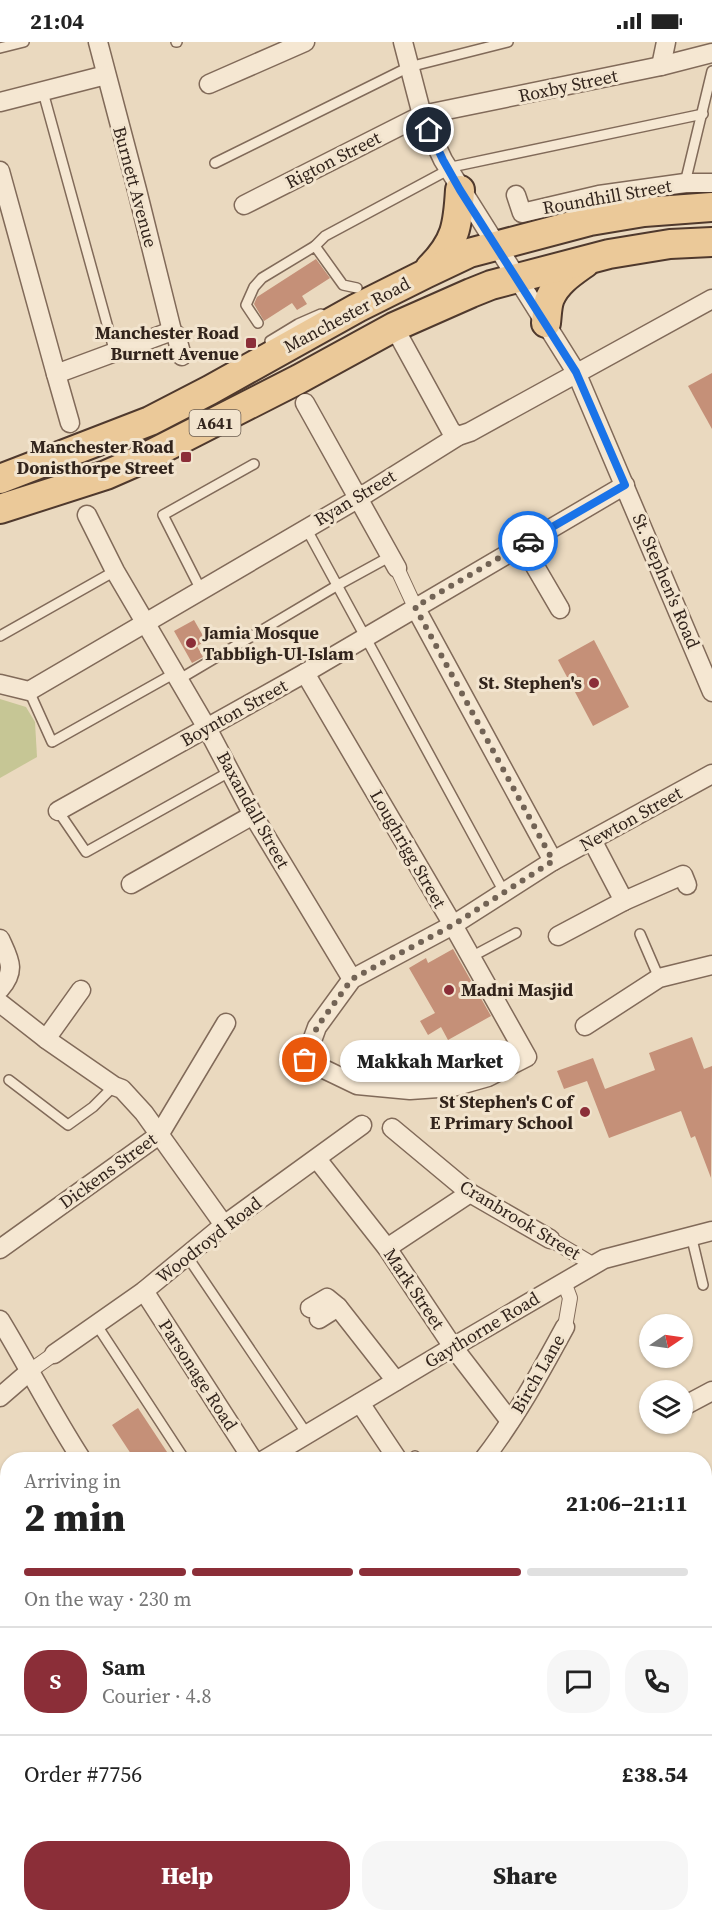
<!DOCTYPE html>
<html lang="en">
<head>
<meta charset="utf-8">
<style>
  :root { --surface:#fff; --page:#f6f6f6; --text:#222; --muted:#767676; --line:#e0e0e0; --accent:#8b2e38 }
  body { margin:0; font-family:"Source Serif 4",serif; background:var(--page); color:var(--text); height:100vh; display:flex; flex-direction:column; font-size:22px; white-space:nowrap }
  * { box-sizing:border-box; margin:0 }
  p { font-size:20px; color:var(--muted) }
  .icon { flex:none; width:33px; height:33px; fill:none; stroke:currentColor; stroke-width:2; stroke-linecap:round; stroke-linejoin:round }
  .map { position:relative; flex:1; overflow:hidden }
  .sheet { position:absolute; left:0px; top:1410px; width:712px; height:470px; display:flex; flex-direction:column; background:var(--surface); border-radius:24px 24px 0 0; box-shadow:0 2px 4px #0004 }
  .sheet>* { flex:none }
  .needle { width:39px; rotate:77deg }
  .controls { position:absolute; left:639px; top:1272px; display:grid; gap:12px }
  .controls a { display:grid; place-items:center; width:54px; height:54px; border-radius:50%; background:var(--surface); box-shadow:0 2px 4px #0004; font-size:30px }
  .pin { position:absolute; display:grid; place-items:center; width:51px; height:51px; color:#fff; margin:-26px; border:3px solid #fff; border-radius:50%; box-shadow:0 2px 6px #0007 }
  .courier { position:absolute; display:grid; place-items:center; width:60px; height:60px; margin:-30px; border:4px solid #1a73e8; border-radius:50%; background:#fff; color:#222; box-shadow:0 2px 8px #0007 }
  .bubble { position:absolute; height:42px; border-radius:21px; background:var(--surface); box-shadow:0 2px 4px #0004; font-size:20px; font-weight:800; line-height:42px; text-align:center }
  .overview em { font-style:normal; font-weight:800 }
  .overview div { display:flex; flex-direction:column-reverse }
  .overview { display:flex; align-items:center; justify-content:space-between; height:102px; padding:0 24px }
  h1 { font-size:39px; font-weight:800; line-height:45px }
  .bar { display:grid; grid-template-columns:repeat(4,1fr); gap:9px 6px; align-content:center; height:72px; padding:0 24px }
  .bar i { height:8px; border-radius:4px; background:var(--line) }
  .bar .current { background:var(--accent) }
  .bar p { grid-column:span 4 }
  .line { display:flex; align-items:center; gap:15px; padding:0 24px; border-top:2px solid var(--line) }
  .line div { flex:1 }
  .round { display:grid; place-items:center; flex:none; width:63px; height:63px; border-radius:24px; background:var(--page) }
  .button { display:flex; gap:12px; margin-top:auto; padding:12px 24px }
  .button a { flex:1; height:69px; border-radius:24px; background:var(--accent); color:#fff; font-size:24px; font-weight:800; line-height:69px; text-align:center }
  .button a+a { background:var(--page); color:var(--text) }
  .status { display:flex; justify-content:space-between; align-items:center; height:42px; padding:0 30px; background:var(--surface); direction:ltr }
  .status svg { height:16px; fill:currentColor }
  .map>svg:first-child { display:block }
  .green { fill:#c6c695 }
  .building { fill:#c59078 }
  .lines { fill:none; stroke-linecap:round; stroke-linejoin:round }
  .service-casing { stroke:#816a59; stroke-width:12 }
  .pedestrian-casing { stroke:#816a59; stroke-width:16 }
  .minor-casing { stroke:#816a59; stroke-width:21 }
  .primary-casing { stroke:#4f392d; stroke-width:32 }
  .service { stroke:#f5e7d2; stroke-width:9 }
  .pedestrian { stroke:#f5e7d2; stroke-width:14 }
  .minor { stroke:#f5e7d2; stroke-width:18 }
  .primary { stroke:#ebc999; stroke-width:28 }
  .done { stroke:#726355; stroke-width:6; stroke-dasharray:0 10.8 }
  .route { stroke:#1a73e8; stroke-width:8 }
  .poi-dot { fill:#8b2e38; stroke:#f2e4ce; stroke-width:2 }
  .labels { text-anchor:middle; stroke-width:6; stroke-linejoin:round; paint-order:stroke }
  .shield { fill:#f2e4ce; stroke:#6c5e51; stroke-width:1.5 }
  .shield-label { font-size:16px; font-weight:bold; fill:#32241c }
  .street-label { font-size:18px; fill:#32241c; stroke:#f2e4ce }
  .poi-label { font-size:18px; font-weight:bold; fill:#32241c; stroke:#f2e4ce; text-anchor:end }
</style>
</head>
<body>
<div class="status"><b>21:04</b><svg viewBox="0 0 49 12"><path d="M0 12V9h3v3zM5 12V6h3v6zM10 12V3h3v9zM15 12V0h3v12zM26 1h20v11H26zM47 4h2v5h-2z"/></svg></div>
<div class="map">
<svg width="712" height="1879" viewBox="0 0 712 1879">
  <rect width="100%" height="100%" fill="#ead9bf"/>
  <g class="green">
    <polygon points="0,657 26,665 35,680 37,715 0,736"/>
    <polygon points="0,1846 7,1858 8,1872 46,1872 52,1879 0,1879"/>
    <polygon points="415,1872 465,1872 453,1879 419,1879"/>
  </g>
  <g class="building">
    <polygon points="316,217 330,236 302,254 307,262 297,268 292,261 264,279 254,262 257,255"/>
    <polygon points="712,331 712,387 688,344"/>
    <polygon points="194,578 206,599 197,604 203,615 192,621 174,589"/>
    <polygon points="594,598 629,665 593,684 558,618"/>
    <polygon points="453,907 491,974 448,998 441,985 428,993 420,979 435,971 409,926 426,916 428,921"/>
    <polygon points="692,995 704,1027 712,1024 711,1136 695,1094 691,1096 681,1069 609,1096 587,1039 564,1047 557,1029 593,1016 605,1047 655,1028 649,1011"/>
    <polygon points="138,1366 169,1413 162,1418 135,1418 112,1383"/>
  </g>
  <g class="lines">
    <defs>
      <g id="service">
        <polyline points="176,0 177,0"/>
        <polyline points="0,6 24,0"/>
        <polyline points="43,50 115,311"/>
        <polyline points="215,121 409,25 508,0"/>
        <polyline points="447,126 703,72"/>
        <polyline points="685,141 712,29"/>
        <polyline points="315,204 325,194 448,128"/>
        <polyline points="258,281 246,263 254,245 262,236 315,204 343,243 357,246"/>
        <polyline points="270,299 298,282 321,272"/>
        <polyline points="306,486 504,850"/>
        <polyline points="201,548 163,473 254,422"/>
        <polyline points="0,594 115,529"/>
        <polyline points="178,638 338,543 391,514"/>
        <polyline points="29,649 52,700 175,631"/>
        <polyline points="58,769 86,810 231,729"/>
        <polyline points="640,892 659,936"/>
        <polyline points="471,915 516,891"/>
        <polyline points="9,1038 68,1083 93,1065 114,1044"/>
        <polyline points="691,1193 703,1243"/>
        <polyline points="187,1214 307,1392"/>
        <polyline points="96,1282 185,1418"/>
        <polyline points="411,1418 415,1414"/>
        <polyline points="0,1633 8,1625"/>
        <polyline points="0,1662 8,1671"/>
        <polyline points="46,1872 52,1879"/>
        <polyline points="336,1879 362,1872"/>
      </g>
      <g id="pedestrian">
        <polyline points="397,526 415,565"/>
        <polyline points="550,1197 594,1223"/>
        <polyline points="564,1240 570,1256 565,1285"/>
        <polyline points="30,1329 54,1312"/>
        <polyline points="184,1879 187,1872"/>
      </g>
      <g id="minor">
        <polyline points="98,0 137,148 172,289 176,293 182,314"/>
        <polyline points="403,0 422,73 443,118 576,330 712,650"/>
        <polyline points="661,24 666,0"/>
        <polyline points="209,42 305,0"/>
        <polyline points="0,60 106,33"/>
        <polyline points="0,129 56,332 172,289"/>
        <polyline points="516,153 522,171 599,153 685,141 712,141"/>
        <polyline points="244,163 422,73 661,24 712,11"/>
        <polyline points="394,285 451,389 458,394"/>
        <polyline points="56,332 70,381"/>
        <polyline points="305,361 397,526"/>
        <polyline points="87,473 115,529 207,686 253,773 352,937"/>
        <polyline points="522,502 560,567"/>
        <polyline points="415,565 553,819"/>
        <polyline points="305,631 453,883 527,1015 488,1035 453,1045 410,1048 357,1043 305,1018 317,985 352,937 453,883 553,819 712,732"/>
        <polyline points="0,642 29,649 359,456 458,394 470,390 712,257"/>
        <polyline points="58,769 305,631 625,443"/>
        <polyline points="592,798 624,859"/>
        <polyline points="131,842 253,773"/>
        <polyline points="558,894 624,859 683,833 687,843"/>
        <path d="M0 897C9 917 17 928 0 947"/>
        <polyline points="0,961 46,997 114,1044 122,1047 144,1071 224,1183"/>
        <polyline points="585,984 659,936 712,923"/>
        <polyline points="46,997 81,948"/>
        <polyline points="392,1086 470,1151 550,1197"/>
        <polyline points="317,1117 387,1206 453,1305 510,1379"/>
        <polyline points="387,1206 470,1151"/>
        <polyline points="0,1207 159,1093 226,981"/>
        <polyline points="144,1249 253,1418"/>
        <polyline points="310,1266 327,1256 338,1265 396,1339"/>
        <polyline points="319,1277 338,1265"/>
        <path d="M0 1278C28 1324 52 1372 82 1418"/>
        <polyline points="54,1312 144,1249 224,1183 362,1083"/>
        <polyline points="0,1355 30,1329"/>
        <polyline points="360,1361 398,1418"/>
        <polyline points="682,1365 712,1349"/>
        <polyline points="264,1418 453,1305 604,1217 712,1189"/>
        <path d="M483 1418C515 1377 540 1331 565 1285"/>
        <polyline points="705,1598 712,1595"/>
        <polyline points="0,1727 8,1735"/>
        <polyline points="705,1733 712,1731"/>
        <polyline points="144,1872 148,1879"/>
        <polyline points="403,1872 407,1879"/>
      </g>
      <g id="primary">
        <path d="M430 226C456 200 458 183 460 148"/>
        <path d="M546 281C547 273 547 263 550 256 557 240 571 231 585 221"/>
        <polyline points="0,437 150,379 210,348 357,266 425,232 469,211 590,179 644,170 712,165"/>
        <polyline points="0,467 106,433 138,419 299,337 394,285 471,251 491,243 609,212 670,202 712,200"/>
      </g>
    </defs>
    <use href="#service" class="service-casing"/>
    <use href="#pedestrian" class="pedestrian-casing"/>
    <use href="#minor" class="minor-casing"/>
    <use href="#primary" class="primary-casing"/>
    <use href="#service" class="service"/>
    <use href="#pedestrian" class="pedestrian"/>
    <use href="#minor" class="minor"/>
    <use href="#primary" class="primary"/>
  </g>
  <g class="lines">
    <polyline class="done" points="305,1018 317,985 352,937 453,883 553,819 415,565 528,499"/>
    <polyline class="route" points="429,88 443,118 460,148 576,330 625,443 528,499"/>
  </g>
  <g class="poi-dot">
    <rect x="245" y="295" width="12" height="12" rx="3"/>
    <rect x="180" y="409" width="12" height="12" rx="3"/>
    <circle cx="191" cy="601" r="6"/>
    <circle cx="594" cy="641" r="6"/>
    <circle cx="449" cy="948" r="6"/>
    <circle cx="585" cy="1070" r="6"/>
  </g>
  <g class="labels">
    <rect class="shield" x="189.5" y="368" width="51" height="26" rx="4.5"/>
    <g class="shield-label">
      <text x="215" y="387">A641</text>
    </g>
    <g class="street-label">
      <text transform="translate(568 44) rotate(-12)" y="6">Roxby Street</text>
      <text transform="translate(333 118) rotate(-27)" y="6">Rigton Street</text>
      <text transform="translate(135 145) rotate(75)" y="6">Burnett Avenue</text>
      <text transform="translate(607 155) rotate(-10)" y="6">Roundhill Street</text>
      <text transform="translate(347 273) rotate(-28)" y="6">Manchester Road</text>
      <text transform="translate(355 456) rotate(-31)" y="6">Ryan Street</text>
      <text transform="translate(666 539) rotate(67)" y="6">St. Stephen's Road</text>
      <text transform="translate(234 671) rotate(-29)" y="6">Boynton Street</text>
      <text transform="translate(253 768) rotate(61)" y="6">Baxandall Street</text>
      <text transform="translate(631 777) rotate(-29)" y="6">Newton Street</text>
      <text transform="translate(408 807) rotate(60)" y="6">Loughrigg Street</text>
      <text transform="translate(108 1129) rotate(-36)" y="6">Dickens Street</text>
      <text transform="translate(520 1178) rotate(31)" y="6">Cranbrook Street</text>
      <text transform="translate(209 1198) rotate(-38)" y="6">Woodroyd Road</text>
      <text transform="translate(414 1247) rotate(56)" y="6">Mark Street</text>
      <text transform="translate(482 1288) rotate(-31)" y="6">Gaythorne Road</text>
      <text transform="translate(538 1332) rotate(-60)" y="6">Birch Lane</text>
      <text transform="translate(198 1333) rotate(57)" y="6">Parsonage Road</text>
    </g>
    <g class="poi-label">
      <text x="239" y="297">Manchester Road<tspan x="239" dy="21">Burnett Avenue</tspan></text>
      <text x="174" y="411">Manchester Road<tspan x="174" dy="21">Donisthorpe Street</tspan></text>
      <text x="203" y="597" text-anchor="start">Jamia Mosque<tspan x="203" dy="21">Tabbligh-Ul-Islam</tspan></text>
      <text x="582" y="647">St. Stephen's</text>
      <text x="461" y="954" text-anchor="start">Madni Masjid</text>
      <text x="573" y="1066">St Stephen's C of<tspan x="573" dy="21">E Primary School</tspan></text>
    </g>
  </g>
</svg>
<div class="controls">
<a><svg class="needle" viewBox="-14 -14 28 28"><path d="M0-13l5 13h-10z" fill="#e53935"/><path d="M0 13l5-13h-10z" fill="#767676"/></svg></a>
<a><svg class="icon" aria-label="layers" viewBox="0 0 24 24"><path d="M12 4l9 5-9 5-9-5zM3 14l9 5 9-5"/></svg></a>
</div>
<div class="pin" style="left:305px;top:1018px;background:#ea580c"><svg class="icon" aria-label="bag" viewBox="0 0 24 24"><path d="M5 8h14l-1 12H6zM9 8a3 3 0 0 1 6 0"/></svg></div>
<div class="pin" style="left:429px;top:88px;background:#1f2937"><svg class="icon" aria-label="home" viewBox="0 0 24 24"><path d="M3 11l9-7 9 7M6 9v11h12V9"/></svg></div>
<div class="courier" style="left:528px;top:499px"><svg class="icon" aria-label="car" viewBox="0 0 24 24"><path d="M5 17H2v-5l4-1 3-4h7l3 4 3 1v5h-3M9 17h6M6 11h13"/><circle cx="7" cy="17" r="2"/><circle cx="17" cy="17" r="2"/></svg></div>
<div class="bubble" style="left:340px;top:998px;width:180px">Makkah Market</div>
<section class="sheet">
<div class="overview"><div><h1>2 min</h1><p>Arriving in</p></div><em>21:06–21:11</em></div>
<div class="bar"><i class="current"></i><i class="current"></i><i class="current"></i><i></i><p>On the way · 230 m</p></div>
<div class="line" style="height:108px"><b class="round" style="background:var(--accent);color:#fff">S</b><div><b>Sam</b><p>Courier · 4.8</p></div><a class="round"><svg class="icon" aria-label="chat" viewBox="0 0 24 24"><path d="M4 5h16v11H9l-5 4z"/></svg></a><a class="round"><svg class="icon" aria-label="phone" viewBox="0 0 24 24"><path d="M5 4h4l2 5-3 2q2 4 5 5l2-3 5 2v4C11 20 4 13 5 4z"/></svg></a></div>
<div class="line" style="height:78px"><div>Order #7756</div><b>£38.54</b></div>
<div class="button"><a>Help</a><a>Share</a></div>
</section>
</div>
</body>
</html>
